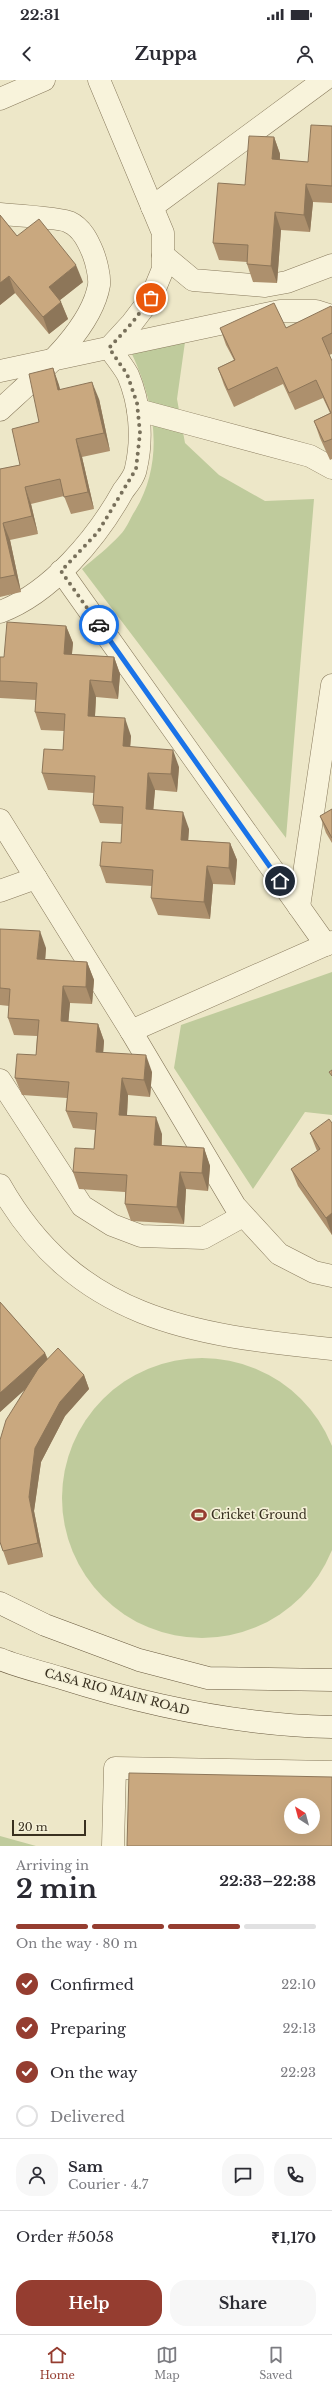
<!DOCTYPE html>
<html lang="en">
<head>
<meta charset="utf-8">
<style>
  :root { --surface:#fff; --page:#f7f7f7; --text:#2b2b33; --muted:#7c7c81; --line:#e1e1e2; --accent:#953d30 }
  body { margin:0; font-family:"Libre Baskerville",serif; background:var(--page); color:var(--text); height:100vh; display:flex; flex-direction:column; font-size:15px; white-space:nowrap }
  * { box-sizing:border-box; margin:0 }
  p { font-size:13px; color:var(--muted) }
  .icon { flex:none; width:22px; height:22px; fill:none; stroke:currentColor; stroke-width:2; stroke-linecap:round; stroke-linejoin:round }
  .map { position:relative; height:1766px; overflow:hidden }
  .sheet { display:flex; flex-direction:column; background:var(--surface); flex:1 }
  .sheet>* { flex:none }
  .needle { width:26px; rotate:324deg }
  .tools { position:absolute; left:284px; top:1718px; display:grid; gap:8px }
  .tools a { display:grid; place-items:center; width:36px; height:36px; border-radius:50%; background:var(--surface); box-shadow:0 4px 16px #0002; font-size:20px }
  .scale { position:absolute; left:12px; bottom:10px; width:74px; box-sizing:border-box; padding-left:4px; border:2px solid #393020; border-top:0; font-size:11px; line-height:14px; white-space:nowrap; color:#393020; -webkit-text-stroke:3px #f4f0d7; paint-order:stroke }
  .pin { position:absolute; display:grid; place-items:center; width:34px; height:34px; color:#fff; margin:-17px; border:2px solid #fff; border-radius:50%; box-shadow:0 1px 4px #0007 }
  .courier { position:absolute; display:grid; place-items:center; width:40px; height:40px; margin:-20px; border:3px solid #1a73e8; border-radius:50%; background:#fff; color:#222; box-shadow:0 1px 5px #0007 }
  .head em { font-style:normal; font-weight:800 }
  .head div { display:flex; flex-direction:column-reverse }
  .head { display:flex; align-items:center; justify-content:space-between; height:68px; padding:0 16px }
  h1 { font-size:26px; font-weight:800; line-height:30px }
  .bar { display:grid; grid-template-columns:repeat(4,1fr); gap:6px 4px; align-content:center; height:48px; padding:0 16px }
  .bar i { height:5px; border-radius:3px; background:var(--line) }
  .bar .on { background:var(--accent) }
  .bar p { grid-column:span 4 }
  .line { display:flex; align-items:center; gap:10px; padding:0 16px; border-top:1px solid var(--line) }
  .line div { flex:1 }
  .round { display:grid; place-items:center; flex:none; width:42px; height:42px; border-radius:16px; background:var(--page) }
  ol { padding:0 16px; list-style:none }
  li { display:flex; align-items:center; gap:12px; height:44px }
  li p { margin-inline-start:auto }
  li .icon { padding:4px; border-radius:50%; background:var(--accent); color:#fff; stroke-width:4 }
  li:last-child { color:var(--muted) }
  li i { width:22px; height:22px; border:2px solid var(--line); border-radius:50% }
  .button { display:flex; gap:8px; margin-top:auto; padding:8px 16px }
  .button a { flex:1; height:46px; border-radius:16px; background:var(--accent); color:#fff; font-size:16px; font-weight:800; line-height:46px; text-align:center }
  .button a+a { background:var(--page); color:var(--text) }
  .status { display:flex; justify-content:space-between; align-items:center; height:28px; padding:0 20px; background:var(--surface); direction:ltr }
  .status svg { height:11px; fill:currentColor }
  header { display:flex; justify-content:space-between; align-items:center; height:52px; padding:0 16px; background:var(--surface); font-size:18px; font-weight:800 }
  .tab-bar { display:flex; justify-content:space-around; align-items:center; height:56px; border-top:1px solid var(--line); background:var(--surface); font-size:11px; color:var(--muted) }
  .tab-bar a { display:grid; justify-items:center; gap:2px }
  .tab-bar .on { color:var(--accent) }
  .map>svg:first-child { display:block }
  .green { fill:#bfcb9c }
  .lines { fill:none; stroke-linecap:round; stroke-linejoin:round }
  .street-casing { stroke:#887a5d; stroke-width:23 }
  .secondary-casing { stroke:#6a5b40; stroke-width:23 }
  .street { stroke:#f8f3db; stroke-width:22 }
  .secondary { stroke:#f8f3db; stroke-width:22 }
  .wall { fill:#ad906d }
  .shaded-wall { fill:#8d7659 }
  .building { fill:#c9a87f; stroke:#8d7659; fill-rule:evenodd }
  .done { stroke:#78705b; stroke-width:4; stroke-dasharray:0 7.2 }
  .route { stroke:#1a73e8; stroke-width:5 }
  .labels { text-anchor:middle; stroke-width:3.5; stroke-linejoin:round; paint-order:stroke }
  .poi-label { font-size:12px; fill:#393020; stroke:#f4f0d7; text-anchor:start }
  .street-label { font-size:12px; fill:#393020; stroke:#f4f0d7 }
</style>
</head>
<body>
<div class="status"><b>22:31</b><svg viewBox="0 0 49 12"><path d="M0 12V9h3v3zM5 12V6h3v6zM10 12V3h3v9zM15 12V0h3v12zM26 1h20v11H26zM47 4h2v5h-2z"/></svg></div>
<header><svg class="icon" aria-label="back" viewBox="0 0 24 24"><path d="M15 5l-7 7 7 7"/></svg>Zuppa<svg class="icon" aria-label="person" viewBox="0 0 24 24"><circle cx="12" cy="8" r="4"/><path d="M4 21q1-7 8-7t8 7"/></svg></header>
<div class="map">
<svg width="332" height="1766" viewBox="0 0 332 1766">
  <rect width="100%" height="100%" fill="#ede7c8"/>
  <g class="green">
    <path d="M185 262 177 319 185 363 219 395 265 421 314 419 286 758 82 489C95 478 109 467 120 455 126 449 129 441 133 434 165 384 156 326 132 274Z"/>
    <polygon points="332,892 332,1035 305,1032 253,1109 174,988 181,945"/>
    <circle cx="202" cy="1418" r="140"/>
    <polygon points="0,1756 36,1766 0,1766"/>
  </g>
  <g class="lines">
    <defs>
      <g id="street">
        <polyline points="0,19 44,0"/>
        <polyline points="152,127 324,0"/>
        <path d="M0 134C12 135 62 138 69 142 82 148 88 161 93 173 96 181 100 196 99 205 91 252 33 299 0 330"/>
        <polyline points="163,175 193,200 265,206 287,202 332,185"/>
        <polyline points="0,291 280,231 316,231 332,236"/>
        <polyline points="138,330 310,376 332,388"/>
        <polyline points="61,491 326,865"/>
        <path d="M0 532C51 513 97 458 123 411 128 404 135 396 136 388 143 358 140 323 128 295 123 286 115 276 109 268L132 243 151 218 163 189V153L99 0"/>
        <polyline points="0,740 131,951 332,862"/>
        <polyline points="0,811 36,798"/>
        <polyline points="299,827 332,605"/>
        <polyline points="131,951 235,1126 279,1174 314,1192 332,1196"/>
        <polyline points="0,1000 82,1126 112,1145 141,1156 203,1158 243,1136"/>
        <path d="M0 1105C76 1239 191 1255 332 1269"/>
        <polyline points="113,1766 115,1688 332,1692"/>
      </g>
      <g id="secondary">
        <polyline points="0,1523 45,1545 139,1580 208,1598 332,1600"/>
        <path d="M0 1579C19 1587 41 1592 61 1598 149 1626 240 1645 332 1647"/>
      </g>
    </defs>
    <use href="#street" class="street-casing"/>
    <use href="#secondary" class="secondary-casing"/>
    <use href="#street" class="street"/>
    <use href="#secondary" class="secondary"/>
  </g>
  <g class="wall">
    <polygon points="332,46 332,123 313,122 310,152 281,150 277,203 253,202 247,184 247,182 219,180 213,163 245,105 274,57 280,74 280,80 308,82"/>
    <polygon points="0,135 17,156 83,202 60,220 68,239 49,254 15,213 0,225"/>
    <polygon points="332,228 332,274 329,275 332,281 332,379 330,380 320,358 314,341 330,333 323,318 295,330 283,304 234,327 224,305 218,288 234,280 226,265 220,248 286,248"/>
    <polygon points="53,288 60,309 99,319 110,371 82,377 94,429 71,434 64,416 31,424 38,454 10,460 21,512 0,517 0,389 20,385 39,342"/>
    <polygon points="66,546 73,563 72,574 114,577 120,594 118,619 96,617 95,636 131,656 130,667 179,687 177,712 155,710 153,730 189,749 188,760 230,763 237,780 235,805 213,804 210,839 158,835 151,818 152,806 106,803 100,786 121,763 122,744 100,743 93,725 94,713 48,710 42,693 63,670 64,651 41,650 35,632 36,620 0,618 0,577 4,577"/>
    <polygon points="332,729 332,763 326,753 320,736"/>
    <polygon points="0,849 46,868 45,879 87,882 94,900 92,924 70,923 68,942 98,944 104,961 103,972 152,992 150,1017 128,1015 127,1035 162,1054 162,1066 204,1068 210,1086 208,1111 186,1109 184,1144 131,1141 125,1124 125,1112 79,1109 73,1092 94,1069 95,1050 73,1048 66,1031 67,1018 22,1015 15,998 36,975 37,956 14,955 8,938 9,926 0,925"/>
    <polygon points="332,1043 332,1155 298,1106 291,1089 317,1071 310,1053"/>
    <polygon points="0,1222 45,1273 48,1279 84,1295 89,1309 65,1336 41,1382 34,1431 43,1477 8,1485 0,1462 25,1309 0,1332"/>
  </g>
  <g class="shaded-wall">
    <polygon points="274,57 280,74 279,97 272,79"/>
    <polygon points="306,104 313,122 310,152 304,135"/>
    <polygon points="275,132 281,150 277,203 271,186"/>
    <polygon points="76,185 83,202 55,224 49,207"/>
    <polygon points="9,196 15,213 0,225 0,203"/>
    <polygon points="61,222 68,239 49,254 43,237"/>
    <polygon points="53,288 59,305 64,327 58,310"/>
    <polygon points="92,302 99,319 110,371 104,353"/>
    <polygon points="76,359 82,377 94,429 88,412"/>
    <polygon points="25,407 31,424 38,454 32,436"/>
    <polygon points="3,443 10,460 21,512 15,495"/>
    <polygon points="66,546 73,563 70,591 64,574"/>
    <polygon points="114,577 120,594 118,619 112,602"/>
    <polygon points="90,600 96,617 94,653 88,636"/>
    <polygon points="125,638 131,656 129,683 123,666"/>
    <polygon points="173,670 179,687 177,712 171,694"/>
    <polygon points="148,693 155,710 152,746 146,729"/>
    <polygon points="183,732 189,749 187,777 181,760"/>
    <polygon points="230,763 237,780 235,805 229,788"/>
    <polygon points="207,786 213,804 210,839 204,822"/>
    <polygon points="40,851 46,868 44,896 37,879"/>
    <polygon points="87,882 94,900 92,924 86,907"/>
    <polygon points="63,906 70,923 67,959 61,941"/>
    <polygon points="98,944 104,961 102,989 96,972"/>
    <polygon points="146,975 152,992 150,1017 144,1000"/>
    <polygon points="122,998 128,1015 126,1052 119,1035"/>
    <polygon points="156,1037 162,1054 160,1082 154,1065"/>
    <polygon points="204,1068 210,1086 208,1111 202,1093"/>
    <polygon points="180,1092 186,1109 184,1144 177,1127"/>
    <polygon points="332,1133 332,1155 326,1138"/>
    <polygon points="45,1273 50,1287 0,1332 0,1313"/>
    <polygon points="84,1295 89,1309 65,1336 41,1382 34,1431 43,1477 38,1463 29,1417 35,1368 60,1322"/>
  </g>
  <g class="building">
    <polygon points="311,45 332,46 332,106 306,104 304,135 275,132 271,186 247,184 248,165 213,163 218,103 245,105 249,56 274,57 272,79 308,82"/>
    <polygon points="0,135 17,156 39,139 76,185 49,207 61,222 43,237 9,196 0,203"/>
    <polygon points="274,223 286,248 331,226 332,228 332,253 322,258 332,281 332,359 324,362 314,341 331,333 316,300 289,313 277,287 228,310 218,288 235,280 220,248"/>
    <polygon points="53,288 58,310 92,302 104,353 76,359 88,412 64,417 60,399 25,407 32,436 3,443 15,495 0,498 0,389 20,385 12,349 39,342 29,294"/>
    <polygon points="7,542 66,546 64,574 114,577 112,602 90,600 88,636 125,638 123,666 173,670 171,694 148,693 146,729 183,732 181,760 230,763 229,788 207,786 204,822 151,818 153,790 100,786 102,762 121,763 123,727 93,725 95,696 42,693 44,669 63,670 65,634 35,632 37,603 0,601 0,577 4,577"/>
    <polygon points="332,729 332,758 320,736"/>
    <polygon points="0,849 40,851 37,879 87,882 86,907 63,906 61,941 98,944 96,972 146,975 144,1000 122,998 119,1035 156,1037 154,1065 204,1068 202,1093 180,1092 177,1127 125,1124 127,1095 73,1092 75,1068 94,1069 97,1033 66,1031 69,1002 15,998 17,974 36,975 39,940 8,938 10,909 0,908"/>
    <polygon points="332,990 332,996 329,992"/>
    <polygon points="329,1039 332,1043 332,1133 326,1138 291,1089 320,1069 310,1053"/>
    <polygon points="0,1222 45,1273 0,1313"/>
    <polygon points="58,1268 84,1295 60,1322 35,1368 29,1417 38,1463 3,1471 0,1462 0,1360 6,1340 38,1289"/>
    <path d="M129 1693 332 1697V1766H127ZM291 1725H313V1747H291Z"/>
  </g>
  <g class="lines">
    <polyline class="done" points="99,545 61,491 98,452 136,389 140,353 137,323 127,294 109,268 132,243 151,218"/>
    <polyline class="route" points="99,545 280,801"/>
  </g>
  <defs>
    <symbol id="stadium-bare" viewBox="-9 -9 18 18"><path d="M0-5a6.5 5 0 1 0 0 10a6.5 5 0 1 0 0-10ZM-3.5-1.8h7v3.6h-7Z" fill="#953d30" stroke="#f4f0d7" stroke-width="2.5" paint-order="stroke"/></symbol>
  </defs>
  <g fill-rule="evenodd">
    <use href="#stadium-bare" x="188" y="1424" width="22" height="22"/>
  </g>
  <g class="labels">
    <g class="poi-label">
      <text x="211" y="1439">Cricket Ground</text>
    </g>
    <g class="street-label">
      <text transform="translate(117 1612) rotate(15)" y="4">CASA RIO MAIN ROAD</text>
    </g>
  </g>
</svg>
<div class="tools">
<a><svg class="needle" viewBox="-14 -14 28 28"><path d="M0-13l5 13h-10z" fill="#e53935"/><path d="M0 13l5-13h-10z" fill="#7c7c81"/></svg></a>
</div>
<div class="scale">20 m</div>
<div class="pin" style="left:151px;top:218px;background:#ea580c"><svg class="icon" aria-label="bag" viewBox="0 0 24 24"><path d="M5 8h14l-1 12H6zM9 8a3 3 0 0 1 6 0"/></svg></div>
<div class="pin" style="left:280px;top:801px;background:#1f2937"><svg class="icon" aria-label="home" viewBox="0 0 24 24"><path d="M3 11l9-7 9 7M6 9v11h12V9"/></svg></div>
<div class="courier" style="left:99px;top:545px"><svg class="icon" aria-label="car" viewBox="0 0 24 24"><path d="M5 17H2v-5l4-1 3-4h7l3 4 3 1v5h-3M9 17h6M6 11h13"/><circle cx="7" cy="17" r="2"/><circle cx="17" cy="17" r="2"/></svg></div>
</div>
<section class="sheet">
<div class="head"><div><h1>2 min</h1><p>Arriving in</p></div><em>22:33–22:38</em></div>
<div class="bar"><i class="on"></i><i class="on"></i><i class="on"></i><i></i><p>On the way · 80 m</p></div>
<ol>
<li><svg class="icon" aria-label="check" viewBox="0 0 24 24"><path d="M5 12l5 5 9-10"/></svg>Confirmed<p>22:10</p></li>
<li><svg class="icon" aria-label="check" viewBox="0 0 24 24"><path d="M5 12l5 5 9-10"/></svg>Preparing<p>22:13</p></li>
<li><svg class="icon" aria-label="check" viewBox="0 0 24 24"><path d="M5 12l5 5 9-10"/></svg>On the way<p>22:23</p></li>
<li><i></i>Delivered</li>
</ol>
<div class="line" style="height:72px"><a class="round"><svg class="icon" aria-label="person" viewBox="0 0 24 24"><circle cx="12" cy="8" r="4"/><path d="M4 21q1-7 8-7t8 7"/></svg></a><div><b>Sam</b><p>Courier · 4.7</p></div><a class="round"><svg class="icon" aria-label="chat" viewBox="0 0 24 24"><path d="M4 5h16v11H9l-5 4z"/></svg></a><a class="round"><svg class="icon" aria-label="phone" viewBox="0 0 24 24"><path d="M5 4h4l2 5-3 2q2 4 5 5l2-3 5 2v4C11 20 4 13 5 4z"/></svg></a></div>
<div class="line" style="height:52px"><div>Order #5058</div><b>₹1,170</b></div>
<div class="button"><a>Help</a><a>Share</a></div>
</section>
<nav class="tab-bar">
<a class="on"><svg class="icon" aria-label="home" viewBox="0 0 24 24"><path d="M3 11l9-7 9 7M6 9v11h12V9"/></svg>Home</a>
<a><svg class="icon" aria-label="map" viewBox="0 0 24 24"><path d="M3 6l6-2 6 2 6-2v14l-6 2-6-2-6 2zM9 4v14M15 6v14"/></svg>Map</a>
<a><svg class="icon" aria-label="saved" viewBox="0 0 24 24"><path d="M7 4h10v16l-5-4-5 4z"/></svg>Saved</a>
</nav>
</body>
</html>
